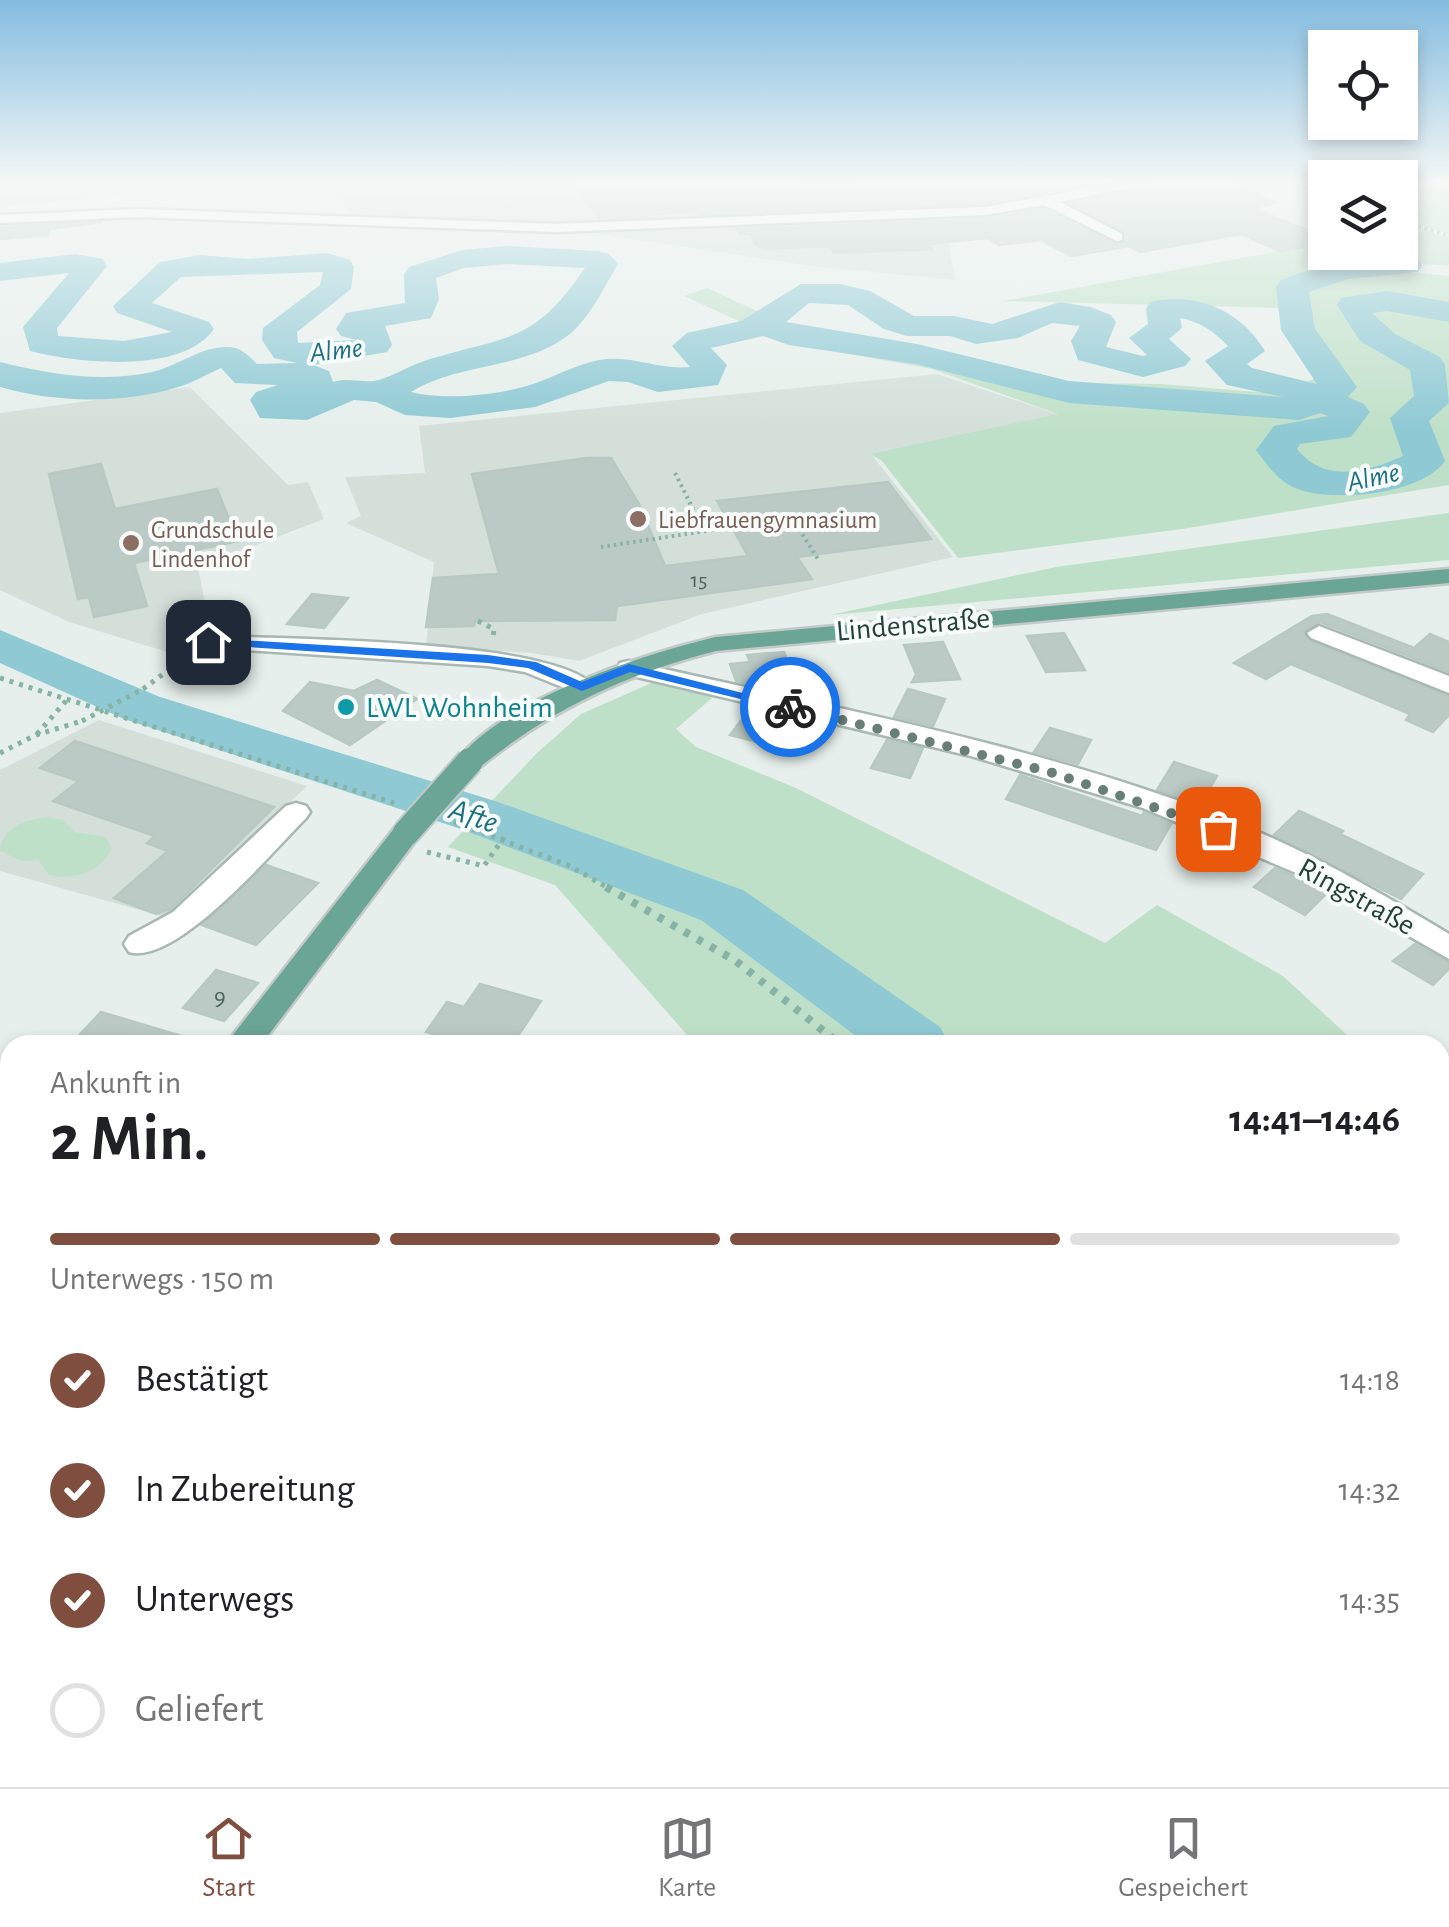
<!DOCTYPE html>
<html lang="de">
<head>
<meta charset="utf-8">
<style>
  :root { --surface:#fff; --page:#f2f2f2; --text:#202124; --muted:#757577; --line:#e0e0e0; --accent:#7f4e3f }
  body { margin:0; font-family:"Alegreya Sans",sans-serif; background:var(--page); color:var(--text); height:100vh; display:flex; flex-direction:column; font-size:38px; white-space:nowrap }
  * { box-sizing:border-box; margin:0 }
  p { font-size:32px; color:var(--muted) }
  .icon { flex:none; width:55px; height:55px; fill:none; stroke:currentColor; stroke-width:2; stroke-linecap:round; stroke-linejoin:round }
  .map { position:relative; flex:1; overflow:hidden }
  .details { position:absolute; left:0px; top:1035px; width:1450px; height:752px; display:flex; flex-direction:column; background:var(--surface); border-radius:30px 30px 0 0; box-shadow:0 5px 15px #0003 }
  .details>* { flex:none }
  .tools { position:absolute; left:1308px; top:30px; display:grid; gap:20px }
  .tools a { display:grid; place-items:center; width:110px; height:110px; border-radius:0px; background:var(--surface); box-shadow:0 5px 15px #0003; font-size:50px }
  .pin { position:absolute; display:grid; place-items:center; width:85px; height:85px; color:#fff; margin:-42px; border-radius:20px; box-shadow:0 5px 15px #0006 }
  .courier { position:absolute; display:grid; place-items:center; width:100px; height:100px; margin:-50px; border:8px solid #1a73e8; border-radius:50%; background:#fff; color:#222; box-shadow:0 2px 12px #0007 }
  .summary em { font-style:normal; font-weight:600 }
  .summary div { display:flex; flex-direction:column-reverse }
  .summary { display:flex; align-items:center; justify-content:space-between; height:170px; padding:0 50px }
  h1 { font-size:65px; font-weight:600; line-height:75px }
  .bar { display:grid; grid-template-columns:repeat(4,1fr); gap:15px 10px; align-content:center; height:120px; padding:0 50px }
  .bar i { height:12px; border-radius:8px; background:var(--line) }
  .bar .active { background:var(--accent) }
  .bar p { grid-column:span 4 }
  ol { padding:0 50px; list-style:none }
  li { display:flex; align-items:center; gap:30px; height:110px }
  li p { margin-inline-start:auto }
  li .icon { padding:10px; border-radius:50%; background:var(--accent); color:#fff; stroke-width:4 }
  li:last-child { color:var(--muted) }
  li i { width:55px; height:55px; border:5px solid var(--line); border-radius:50% }
  .tabs { display:flex; justify-content:space-around; align-items:center; height:140px; border-top:2px solid var(--line); background:var(--surface); font-size:28px; color:var(--muted) }
  .tabs a { display:grid; justify-items:center; gap:5px }
  .tabs .active { color:var(--accent) }
  .map>svg:first-child { display:block }
  .built { fill:#d4dfda }
  .green { fill:#bfe0c8 }
  .lines { fill:none; stroke-linecap:round; stroke-linejoin:round }
  .river { fill:#8ec9d4; fill-rule:evenodd }
  .building { fill:#bbcac4; stroke:#b8c9c2; stroke-width:2.5 }
  .minor-casing { stroke:#a8b8b2; stroke-width:5 }
  .major-casing { stroke:#c2cac8; stroke-width:5 }
  .path-far3 { stroke:#86b3a5; stroke-width:4; stroke-dasharray:2.5 4; stroke-linecap:butt }
  .path-far2 { stroke:#86b3a5; stroke-width:5; stroke-dasharray:4 6; stroke-linecap:butt }
  .path-far1 { stroke:#86b3a5; stroke-width:8; stroke-dasharray:6 9; stroke-linecap:butt }
  .path { stroke:#86b3a5; stroke-width:9; stroke-dasharray:8 11; stroke-linecap:butt }
  .minor { fill:#fff; fill-rule:evenodd }
  .major { fill:#6aa596; fill-rule:evenodd }
  .major-bridge-casing { stroke:#c2cac8; stroke-width:30; stroke-linecap:butt }
  .path-bridge { stroke:#86b3a5; stroke-width:5; stroke-dasharray:4 6; stroke-linecap:butt }
  .major-bridge { stroke:#6aa596; stroke-width:26 }
  .route { fill:#1a73e8 }
  .done { stroke:#687f78; stroke-width:10; stroke-dasharray:0 18 }
  .education-dot { fill:#8d6e63; stroke:#f7fbf9; stroke-width:4 }
  .culture-dot { fill:#0f9aa8; stroke:#f7fbf9; stroke-width:4 }
  .labels { text-anchor:middle; stroke-width:8; stroke-linejoin:round; paint-order:stroke }
  .far-number-label { font-size:22px; fill:#4a645c }
  .far-education-label { font-size:25px; fill:#785e54; stroke:#f7fbf9; text-anchor:start }
  .number-label { font-size:25px; fill:#4a645c }
  .far-water-label { font-size:28px; font-style:italic; fill:#1c6f80; stroke:#f7fbf9 }
  .street-label { font-size:30px; fill:#24423a; stroke:#f7fbf9 }
  .culture-label { font-size:30px; fill:#0d838f; stroke:#f7fbf9; text-anchor:start }
  .water-label { font-size:32px; font-style:italic; fill:#1c6f80; stroke:#f7fbf9 }
</style>
</head>
<body>
<div class="map">
<svg width="1449" height="1787" viewBox="0 0 1449 1787">
  <rect width="100%" height="100%" fill="#e6efeb"/>
  <g class="built">
    <polygon points="0,182 261,182 0,207"/>
    <polygon points="335,182 1123,182 984,207 922,209 959,236 949,245 955,280 811,266 579,231 570,223 349,215"/>
    <polygon points="937,374 1060,415 871,454 953,557 702,614 579,661 532,653 426,646 434,562 346,523 361,516 345,477 425,473 419,426"/>
    <polygon points="190,387 288,485 308,482 324,519 198,567 208,618 174,654 69,622 0,590 0,413"/>
    <polygon points="99,720 307,786 168,918 0,871 0,770"/>
  </g>
  <g class="green">
    <polygon points="1400,182 1449,182 1449,234 1400,218"/>
    <path d="M1401 223 1449 238V266C1389 260 1338 260 1283 286L1282 308 1311 310 1306 291C1354 271 1398 270 1449 276V485L1182 529 958 558 882 461 870 454 1058 414 932 369 785 342 684 296 707 288 800 331 927 347 1061 383 1162 384 1280 394 1320 376 1287 329 1281 308 1003 301 1325 243V252H1400Z"/>
    <polygon points="1449,513 1449,560 830,615 1056,567"/>
    <polygon points="663,678 712,698 676,729 696,747 796,788 1105,943 1157,905 1283,976 1358,1045 696,1045 555,885 448,847 538,752 581,714"/>
    <path d="M49 817 63 820 75 832 106 837 112 849C100 873 75 880 49 875L38 860 22 861 0 851C2 826 27 819 49 817Z"/>
    <polygon points="1440,1119 1449,1128 1449,1787 1327,1787 1325,1778 1440,1778"/>
    <polygon points="988,1778 1320,1778 1323,1787 984,1787"/>
  </g>
  <g class="lines">
    <g class="river">
      <path d="M507 246 598 251 609 254 618 264C604 287 591 316 570 334 525 370 459 362 411 392 446 401 499 395 533 384 557 376 582 361 607 359 636 357 661 370 690 367L672 346 687 333 741 321 801 284H840L870 291 914 316H954L992 324 1060 302 1090 307 1111 315 1116 322 1106 347 1143 356 1147 355 1129 338 1148 324 1146 309 1150 302C1197 291 1241 311 1265 351L1247 364 1252 368 1317 384 1281 330 1276 287 1281 280C1307 270 1403 239 1422 265L1418 272 1348 279 1309 292 1315 329 1357 387 1348 397 1364 404 1370 412 1351 437 1300 444 1297 449C1325 484 1367 472 1403 456L1390 418 1414 396 1410 370 1360 341 1337 305 1341 298 1387 291 1449 302V322L1387 311 1372 313 1395 334 1440 357 1445 365 1449 403 1429 421 1445 461C1422 495 1331 503 1295 488 1278 481 1267 465 1256 450L1274 426 1328 416 1320 413 1299 420 1069 403 916 364 789 345 763 336 711 348 727 365 718 385 658 392 628 382 609 381 535 407 450 418 405 415 376 402 354 400 307 420 260 418 250 400 256 392 278 385 235 383 221 368C207 374 193 383 178 387 125 404 54 403 0 387V362C48 374 102 383 152 372 178 366 198 348 225 347 240 346 247 354 257 364L297 363 274 358 262 340 263 328 320 285 323 272 181 277 152 303 209 322 214 329C182 375 77 363 30 351L23 327 69 273 0 281V263L75 254 103 259 107 266 57 328 58 336 124 341 172 332 117 313 113 306 160 262 200 255 248 259 327 253 350 260 354 267 351 289 297 332 298 343 356 340 341 336 336 329 346 313 405 303 404 274 409 267 462 250ZM507 264 585 268C534 343 510 335 430 359 412 364 396 375 379 380 365 384 349 377 333 382L329 371 313 365 387 352 392 345 385 326 431 318 439 299 436 278 464 268ZM809 303 848 305 884 329 907 336H950L976 344 1018 338 1052 323 1080 326 1071 341 1078 360 1143 377 1185 366 1191 359 1169 339 1182 328 1180 318C1199 321 1215 332 1228 346L1205 361 1227 385 1283 397 1069 381 917 344 786 322Z"/>
      <polygon points="0,630 160,697 498,802 743,890 940,1027 950,1045 868,1045 701,920 458,828 124,719 0,663"/>
      <polygon points="1159,1778 1260,1778 1263,1787 1161,1787"/>
    </g>
  </g>
  <g class="building">
    <polygon points="572,182 801,182 809,189 879,182 1101,182 985,203 700,215 696,211 600,219"/>
    <polygon points="1160,182 1225,182 1278,203 1251,208 1325,237 1325,243 1280,251 1241,234 1140,252 1129,246 1071,256 1041,240 999,245 987,238 929,244 932,249 834,253 830,246 764,249 756,245 751,234 739,234 737,229 985,219 1043,209 1118,245 1125,242 1124,231 1071,204"/>
    <polygon points="102,222 50,229 48,235 0,239 0,227"/>
    <polygon points="587,458 611,458 639,504 665,566 748,556 717,501 888,482 931,539 797,557 812,579 617,606 615,620 475,621 474,626 426,627 433,578 499,574 472,474"/>
    <polygon points="101,464 115,509 217,489 238,541 134,563 147,606 94,617 89,597 78,599 49,474"/>
    <polygon points="312,594 348,598 324,628 287,624"/>
    <polygon points="1327,614 1414,648 1430,634 1449,642 1449,672 1320,622 1303,632 1310,641 1449,696 1449,715 1433,732 1406,720 1410,714 1291,664 1266,679 1234,663 1312,616"/>
    <polygon points="1064,633 1085,670 1046,672 1027,636"/>
    <polygon points="943,642 960,679 912,682 916,674 904,645"/>
    <polygon points="784,652 802,696 736,681 730,664 750,662 747,655"/>
    <polygon points="377,680 417,699 350,745 283,711 310,682 354,691"/>
    <polygon points="908,689 945,699 933,726 894,717"/>
    <polygon points="743,706 800,719 781,748 730,735 746,714"/>
    <polygon points="1050,728 1091,740 1078,764 1034,752"/>
    <polygon points="887,740 923,748 910,778 871,768"/>
    <polygon points="75,741 274,807 171,909 156,914 114,898 168,851 147,843 155,836 53,801 79,781 40,768"/>
    <polygon points="1174,762 1217,776 1200,805 1157,790"/>
    <polygon points="1020,775 1142,816 1144,812 1171,824 1156,850 1006,799"/>
    <polygon points="1299,811 1343,831 1340,834 1423,874 1401,899 1274,835"/>
    <polygon points="266,865 318,883 256,945 202,925"/>
    <polygon points="1275,868 1306,881 1327,893 1305,915 1254,887"/>
    <polygon points="1415,944 1449,963 1449,969 1433,985 1393,961"/>
    <polygon points="216,970 258,983 224,1021 183,1008"/>
    <polygon points="480,984 541,1001 512,1045 468,1045 426,1032 447,1002 464,1007"/>
    <polygon points="101,1012 188,1038 187,1045 70,1045"/>
  </g>
  <g class="lines">
    <defs>
      <g id="minor">
        <polygon points="1124,182 1156,182 1060,202 1122,234 1122,240 1117,241 1044,205 985,215 556,232 137,217 0,223 0,215 137,209 556,224 985,207"/>
        <path d="M220 609 232 616 223 636C293 640 555 639 595 687L582 695 525 672 488 666 199 647 196 642 212 611Z"/>
        <polygon points="1319,626 1449,676 1449,693 1311,638 1307,633"/>
        <path d="M629 661C836 709 1049 746 1247 827 1318 857 1383 894 1449 934V959L1308 878 1143 808 971 756 620 673 617 668 620 663Z"/>
        <path d="M296 803 306 806 310 812 306 818C273 851 176 966 129 952L124 944 129 936 173 912 286 806Z"/>
        <polygon points="688,1778 738,1778 735,1787 685,1787"/>
      </g>
      <g id="major">
        <path d="M1449 569V583L716 651C628 673 550 710 480 767L470 769 457 761C501 700 644 654 716 637Z"/>
        <polygon points="406,824 420,833 416,840 261,1045 225,1045 396,826"/>
        <polygon points="10,1310 10,1350 0,1353 0,1314"/>
      </g>
    </defs>
    <use href="#minor" class="minor-casing"/>
    <use href="#major" class="major-casing"/>
    <g class="path-far3">
      <polyline points="1285,182 1325,195"/>
      <polyline points="1400,220 1449,236"/>
      <polyline points="675,473 704,531"/>
      <polyline points="601,547 765,522 797,526 818,559"/>
    </g>
    <g class="path-far2">
      <polyline points="478,621 494,629 493,639"/>
      <polyline points="0,678 394,803"/>
      <polyline points="143,689 190,654"/>
      <polyline points="37,734 66,701"/>
      <polyline points="0,753 36,735 82,721"/>
      <polyline points="454,822 568,865 610,889"/>
      <polyline points="427,852 484,866 504,837"/>
    </g>
    <polyline class="path-far1" points="606,887 736,961 841,1045"/>
    <polyline class="path" points="1121,1778 1121,1787"/>
    <use href="#minor" class="minor"/>
    <use href="#major" class="major"/>
    <defs>
      <polyline id="major-bridge" points="406,833 470,761"/>
    </defs>
    <use href="#major-bridge" class="major-bridge-casing"/>
    <polyline class="path-bridge" points="82,721 143,689"/>
    <use href="#major-bridge" class="major-bridge"/>
  </g>
  <linearGradient id="sky" x2="0" y2="1"><stop stop-color="#84bce0"/><stop offset="0.42" stop-color="#f4f8f6"/><stop offset="1" stop-color="#f4f8f6" stop-opacity="0"/></linearGradient>
  <rect width="1449" height="432" fill="url(#sky)"/>
  <polygon class="route" points="208,638 488,655 536,662 582,682 629,664 797,707 790,711 630,672 582,691 528,668 488,663 203,644"/>
  <g class="lines">
    <polyline class="done" points="790,707 1050,772 1218,829"/>
  </g>
  <g class="education-dot">
    <circle cx="638" cy="519" r="10"/>
    <circle cx="131" cy="543" r="10"/>
  </g>
  <circle class="culture-dot" cx="346" cy="707" r="10"/>
  <g class="labels">
    <g class="far-number-label">
      <text x="699" y="587">15</text>
    </g>
    <g class="far-education-label">
      <text x="658" y="528">Liebfrauengymnasium</text>
      <text x="151" y="538">Grundschule<tspan x="151" dy="29">Lindenhof</tspan></text>
    </g>
    <g class="number-label">
      <text x="220" y="1005">9</text>
    </g>
    <g class="far-water-label">
      <text transform="translate(336 349) rotate(-6)" y="10">Alme</text>
      <text transform="translate(1373 476) rotate(-12)" y="10">Alme</text>
    </g>
    <g class="street-label">
      <text transform="translate(913 624) rotate(-5)" y="10">Lindenstraße</text>
      <text transform="translate(1357 896) rotate(29)" y="10">Ringstraße</text>
    </g>
    <g class="culture-label">
      <text x="366" y="717">LWL Wohnheim</text>
    </g>
    <g class="water-label">
      <text transform="translate(474 815) rotate(19)" y="11">Afte</text>
    </g>
  </g>
</svg>
<div class="tools">
<a><svg class="icon" aria-label="locate" viewBox="0 0 24 24"><circle cx="12" cy="12" r="6"/><path d="M12 2v4M12 18v4M2 12h4M18 12h4"/></svg></a>
<a><svg class="icon" aria-label="layers" viewBox="0 0 24 24"><path d="M12 4l9 5-9 5-9-5zM3 14l9 5 9-5"/></svg></a>
</div>
<div class="pin" style="left:1218px;top:829px;background:#ea580c"><svg class="icon" aria-label="bag" viewBox="0 0 24 24"><path d="M5 8h14l-1 12H6zM9 8a3 3 0 0 1 6 0"/></svg></div>
<div class="pin" style="left:208px;top:642px;background:#1f2937"><svg class="icon" aria-label="home" viewBox="0 0 24 24"><path d="M3 11l9-7 9 7M6 9v11h12V9"/></svg></div>
<div class="courier" style="left:790px;top:707px"><svg class="icon" aria-label="bike" viewBox="0 0 24 24"><circle cx="6" cy="16" r="4"/><circle cx="18" cy="16" r="4"/><path d="M6 16l4-8h5l3 8M10 8l3 8H6M13 5h3"/></svg></div>
<section class="details">
<div class="summary"><div><h1>2 Min.</h1><p>Ankunft in</p></div><em>14:41–14:46</em></div>
<div class="bar"><i class="active"></i><i class="active"></i><i class="active"></i><i></i><p>Unterwegs · 150 m</p></div>
<ol>
<li><svg class="icon" aria-label="check" viewBox="0 0 24 24"><path d="M5 12l5 5 9-10"/></svg>Bestätigt<p>14:18</p></li>
<li><svg class="icon" aria-label="check" viewBox="0 0 24 24"><path d="M5 12l5 5 9-10"/></svg>In Zubereitung<p>14:32</p></li>
<li><svg class="icon" aria-label="check" viewBox="0 0 24 24"><path d="M5 12l5 5 9-10"/></svg>Unterwegs<p>14:35</p></li>
<li><i></i>Geliefert</li>
</ol>
</section>
</div>
<nav class="tabs">
<a class="active"><svg class="icon" aria-label="home" viewBox="0 0 24 24"><path d="M3 11l9-7 9 7M6 9v11h12V9"/></svg>Start</a>
<a><svg class="icon" aria-label="map" viewBox="0 0 24 24"><path d="M3 6l6-2 6 2 6-2v14l-6 2-6-2-6 2zM9 4v14M15 6v14"/></svg>Karte</a>
<a><svg class="icon" aria-label="saved" viewBox="0 0 24 24"><path d="M7 4h10v16l-5-4-5 4z"/></svg>Gespeichert</a>
</nav>
</body>
</html>
